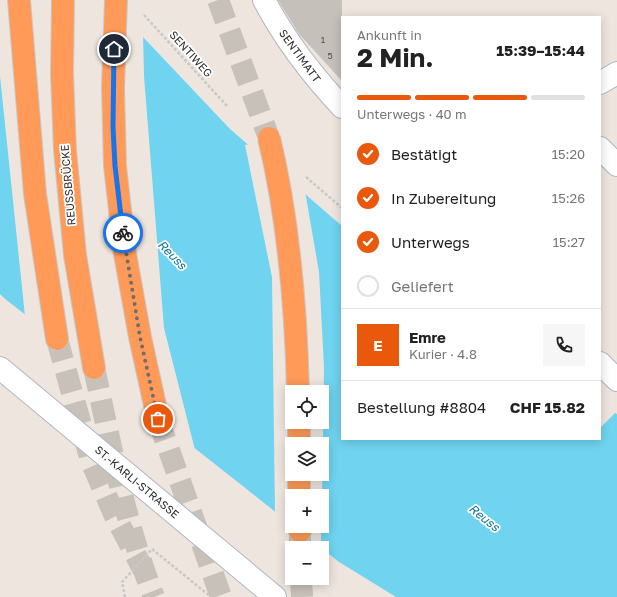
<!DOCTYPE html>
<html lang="de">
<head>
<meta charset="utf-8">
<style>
  :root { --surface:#fff; --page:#f6f6f6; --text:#222; --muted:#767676; --line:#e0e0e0; --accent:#ea580c }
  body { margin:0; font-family:"Golos Text",sans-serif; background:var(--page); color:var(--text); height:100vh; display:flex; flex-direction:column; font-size:15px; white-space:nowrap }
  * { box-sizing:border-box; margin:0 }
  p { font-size:13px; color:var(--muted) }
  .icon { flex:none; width:22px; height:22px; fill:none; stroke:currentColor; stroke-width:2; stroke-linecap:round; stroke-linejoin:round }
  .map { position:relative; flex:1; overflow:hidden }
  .drawer { position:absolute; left:341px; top:16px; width:260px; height:424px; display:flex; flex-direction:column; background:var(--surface); border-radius:0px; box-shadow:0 2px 10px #0003 }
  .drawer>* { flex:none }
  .fabs { position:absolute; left:285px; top:385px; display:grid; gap:8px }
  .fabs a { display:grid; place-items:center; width:44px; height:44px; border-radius:0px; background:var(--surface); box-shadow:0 2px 10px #0003; font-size:20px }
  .pin { position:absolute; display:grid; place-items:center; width:34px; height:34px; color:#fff; margin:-17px; border:2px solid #fff; border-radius:50%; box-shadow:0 1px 4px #0007 }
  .courier { position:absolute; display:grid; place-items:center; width:40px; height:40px; margin:-20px; border:3px solid #1a73e8; border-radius:50%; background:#fff; color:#222; box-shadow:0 1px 5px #0007 }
  .head em { font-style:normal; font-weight:700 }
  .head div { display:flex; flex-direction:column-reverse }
  .head { display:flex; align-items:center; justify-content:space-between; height:68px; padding:0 16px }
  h1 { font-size:26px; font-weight:700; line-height:30px }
  .bar { display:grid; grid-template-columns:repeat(4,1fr); gap:6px 4px; align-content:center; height:48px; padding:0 16px }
  .bar i { height:5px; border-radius:3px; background:var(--line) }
  .bar .current { background:var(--accent) }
  .bar p { grid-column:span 4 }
  .line { display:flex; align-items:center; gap:10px; padding:0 16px; border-top:1px solid var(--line) }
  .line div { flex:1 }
  .round { display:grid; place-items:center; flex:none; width:42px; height:42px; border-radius:0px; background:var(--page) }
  ol { padding:0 16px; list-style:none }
  li { display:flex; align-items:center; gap:12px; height:44px }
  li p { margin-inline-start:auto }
  li .icon { padding:4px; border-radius:50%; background:var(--accent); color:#fff; stroke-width:4 }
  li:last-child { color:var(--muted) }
  li i { width:22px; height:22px; border:2px solid var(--line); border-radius:50% }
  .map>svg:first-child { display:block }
  .water { fill:#70d4f1; fill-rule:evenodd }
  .pier { fill:#eee6de; fill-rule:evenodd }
  .building { fill:#c6c0bb }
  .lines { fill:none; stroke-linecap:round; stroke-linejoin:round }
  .highway-tunnel { stroke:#c7c1ba; stroke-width:22; stroke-dasharray:22 11; stroke-linecap:butt }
  .minor-casing { stroke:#b2b5c0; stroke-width:24 }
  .highway-casing { stroke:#c8c8c8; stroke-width:24 }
  .path { stroke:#c8c8c8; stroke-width:2.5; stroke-dasharray:3 2; stroke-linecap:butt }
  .minor { stroke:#fff; stroke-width:22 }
  .highway { stroke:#ff9a58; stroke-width:22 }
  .highway-bridge-casing { stroke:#c8c8c8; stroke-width:24; stroke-linecap:butt }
  .highway-bridge { stroke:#ff9a58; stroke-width:22 }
  .done { stroke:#706d6a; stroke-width:4; stroke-dasharray:0 7.2 }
  .route { stroke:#1a73e8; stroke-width:5 }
  .labels { text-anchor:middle; stroke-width:3.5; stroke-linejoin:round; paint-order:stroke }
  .number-label { font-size:9px; fill:#525150 }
  .street-label { font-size:11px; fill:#2c2c2c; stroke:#fff }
  .water-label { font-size:12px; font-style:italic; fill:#0b73a1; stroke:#fff }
</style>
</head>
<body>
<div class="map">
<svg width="617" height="597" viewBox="0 0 617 597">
  <rect width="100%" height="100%" fill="#eee6de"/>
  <path class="water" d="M0 0H108L230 129 342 226V439H600V428L615 413 617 414V597H396L339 562 294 526H322V496H292V525L4 298 0 294ZM292 392H322V422H292ZM292 444H322V474H292Z"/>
  <g class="pier">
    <polygon points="0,0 111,0 143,34 144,76 164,328 195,450 25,316 0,76"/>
    <path d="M250 144 305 191 319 272 324 368 322 496H292V526H321V548H319L275 514 272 277 245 145ZM292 392H322V422H292ZM292 444H322V474H292Z"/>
  </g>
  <polygon class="building" points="278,0 342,0 342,81 299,34"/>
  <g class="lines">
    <g class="highway-tunnel">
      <polyline points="218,0 269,138"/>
      <polyline points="57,339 91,461 115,516 143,569"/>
      <path d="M94 368C111 445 125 524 154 597"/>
      <polyline points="158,419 221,597"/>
      <polyline points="300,531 300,548"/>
      <polyline points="301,578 302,597"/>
    </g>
    <defs>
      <g id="minor">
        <path d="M264 0C285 40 311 74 342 107"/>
        <polyline points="600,83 617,73"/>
        <polyline points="600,148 617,165"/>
        <polyline points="600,363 617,380"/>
        <polyline points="0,368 275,597"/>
      </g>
      <g id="highway">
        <polyline points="19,0 35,194 57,339"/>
        <polyline points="63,0 62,74 65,150 75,255 94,368"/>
        <polyline points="116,0 113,88 115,166 125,254 140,337 158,419"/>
        <polyline points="299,422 299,444"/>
        <polyline points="299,474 299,496"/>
        <polyline points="300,526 300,531"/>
      </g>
    </defs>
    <use href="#minor" class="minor-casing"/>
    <use href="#highway" class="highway-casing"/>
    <g class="path">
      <polyline points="144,15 227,106"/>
      <polyline points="306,177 342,208"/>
      <polyline points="125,597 122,582 152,549 211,597"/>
    </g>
    <use href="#minor" class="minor"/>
    <use href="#highway" class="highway"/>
    <defs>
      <path id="highway-bridge" d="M269 138C289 221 296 306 298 392"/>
    </defs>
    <use href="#highway-bridge" class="highway-bridge-casing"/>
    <use href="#highway-bridge" class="highway-bridge"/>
  </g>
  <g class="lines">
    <polyline class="done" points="123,233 140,337 158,419"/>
    <polyline class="route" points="114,49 113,127 115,166 123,233"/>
  </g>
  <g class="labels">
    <g class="number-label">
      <text x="323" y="43">1</text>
      <text x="330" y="59">5</text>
    </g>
    <g class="street-label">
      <text transform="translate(191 54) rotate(48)" y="4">SENTIWEG</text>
      <text transform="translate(300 56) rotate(54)" y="4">SENTIMATT</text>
      <text transform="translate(68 185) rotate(-95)" y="4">REUSSBRÜCKE</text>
      <text transform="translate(137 482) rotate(40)" y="4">ST.-KARLI-STRASSE</text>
    </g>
    <g class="water-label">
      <text transform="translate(172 255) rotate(46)" y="4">Reuss</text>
      <text transform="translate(484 518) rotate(39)" y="4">Reuss</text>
    </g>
  </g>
</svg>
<div class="fabs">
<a><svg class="icon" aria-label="locate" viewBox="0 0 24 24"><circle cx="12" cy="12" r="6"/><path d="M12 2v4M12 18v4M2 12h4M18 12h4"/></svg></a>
<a><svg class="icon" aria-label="layers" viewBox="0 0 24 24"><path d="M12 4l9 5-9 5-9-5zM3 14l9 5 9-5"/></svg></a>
<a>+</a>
<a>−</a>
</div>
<div class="pin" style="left:158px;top:419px;background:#ea580c"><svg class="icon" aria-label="bag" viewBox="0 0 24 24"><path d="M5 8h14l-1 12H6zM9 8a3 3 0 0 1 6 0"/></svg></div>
<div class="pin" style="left:114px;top:49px;background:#1f2937"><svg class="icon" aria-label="home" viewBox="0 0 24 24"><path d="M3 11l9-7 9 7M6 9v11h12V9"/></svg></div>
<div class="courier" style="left:123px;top:233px"><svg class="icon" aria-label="bike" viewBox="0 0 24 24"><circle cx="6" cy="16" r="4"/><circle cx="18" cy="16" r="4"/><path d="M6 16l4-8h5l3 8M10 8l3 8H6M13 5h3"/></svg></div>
<section class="drawer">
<div class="head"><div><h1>2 Min.</h1><p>Ankunft in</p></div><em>15:39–15:44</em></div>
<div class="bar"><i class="current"></i><i class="current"></i><i class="current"></i><i></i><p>Unterwegs · 40 m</p></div>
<ol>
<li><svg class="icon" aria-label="check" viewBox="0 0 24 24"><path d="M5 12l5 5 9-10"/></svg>Bestätigt<p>15:20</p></li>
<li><svg class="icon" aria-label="check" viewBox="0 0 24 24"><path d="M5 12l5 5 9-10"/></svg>In Zubereitung<p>15:26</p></li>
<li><svg class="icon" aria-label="check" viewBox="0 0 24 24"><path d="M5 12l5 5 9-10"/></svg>Unterwegs<p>15:27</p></li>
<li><i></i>Geliefert</li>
</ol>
<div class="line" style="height:72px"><b class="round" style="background:var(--accent);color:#fff">E</b><div><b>Emre</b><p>Kurier · 4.8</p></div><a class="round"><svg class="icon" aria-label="phone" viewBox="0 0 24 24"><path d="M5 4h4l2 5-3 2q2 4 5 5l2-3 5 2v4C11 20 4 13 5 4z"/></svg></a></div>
<div class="line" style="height:52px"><div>Bestellung #8804</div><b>CHF 15.82</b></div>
</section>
</div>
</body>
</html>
